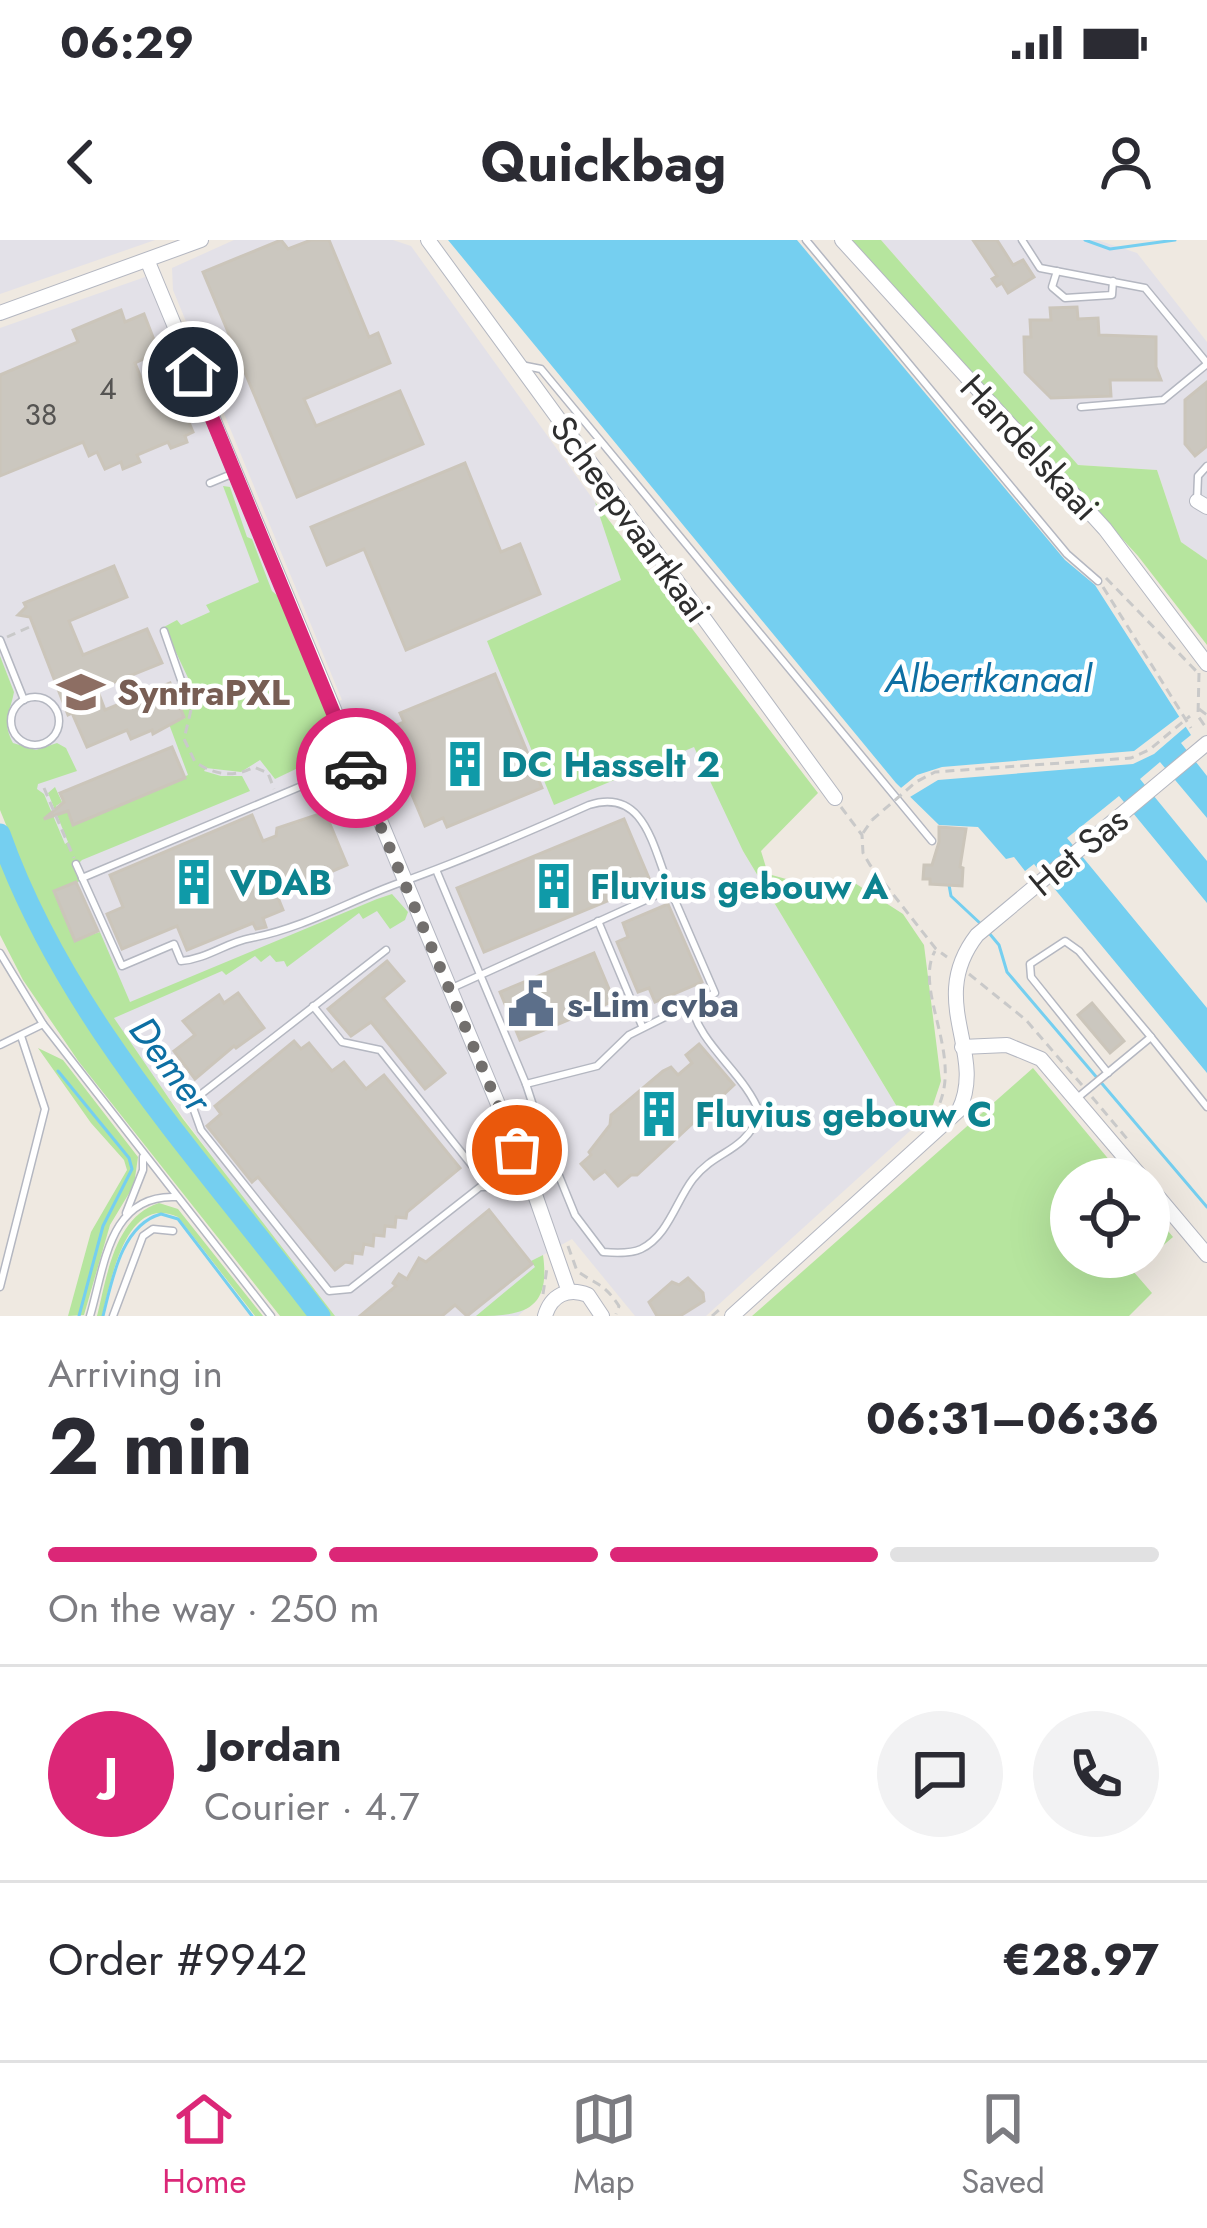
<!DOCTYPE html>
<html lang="en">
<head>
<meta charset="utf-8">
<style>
  :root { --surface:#fff; --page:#f2f2f3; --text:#2b2b33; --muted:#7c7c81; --line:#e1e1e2; --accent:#db2777 }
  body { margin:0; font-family:Jost,sans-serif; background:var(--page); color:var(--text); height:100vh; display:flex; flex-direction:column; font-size:45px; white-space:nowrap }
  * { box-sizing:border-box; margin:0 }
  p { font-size:39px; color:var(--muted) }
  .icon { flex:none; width:66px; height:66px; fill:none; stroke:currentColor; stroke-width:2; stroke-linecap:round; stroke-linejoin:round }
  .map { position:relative; height:1076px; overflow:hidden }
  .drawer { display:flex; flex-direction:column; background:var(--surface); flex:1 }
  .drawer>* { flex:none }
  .controls { position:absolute; left:1050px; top:918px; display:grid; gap:24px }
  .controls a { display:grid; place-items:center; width:120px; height:120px; border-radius:50%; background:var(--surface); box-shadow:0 12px 48px #0002; font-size:60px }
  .pin { position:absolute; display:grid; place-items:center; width:102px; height:102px; color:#fff; margin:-51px; border:6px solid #fff; border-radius:50%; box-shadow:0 3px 12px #0007 }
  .courier { position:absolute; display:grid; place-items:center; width:120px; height:120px; margin:-60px; border:9px solid #db2777; border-radius:50%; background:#fff; color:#222; box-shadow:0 3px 15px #0007 }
  .head em { font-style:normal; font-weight:700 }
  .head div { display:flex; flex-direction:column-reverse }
  .head { display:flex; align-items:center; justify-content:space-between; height:204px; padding:0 48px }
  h1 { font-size:78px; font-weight:700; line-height:90px }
  .bar { display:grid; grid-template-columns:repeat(4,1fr); gap:18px 12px; align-content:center; height:144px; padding:0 48px }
  .bar i { height:15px; border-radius:9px; background:var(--line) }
  .bar .on { background:var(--accent) }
  .bar p { grid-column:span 4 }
  .line { display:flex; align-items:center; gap:30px; padding:0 48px; border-top:3px solid var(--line) }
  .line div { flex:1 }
  .round { display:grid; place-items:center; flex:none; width:126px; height:126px; border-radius:63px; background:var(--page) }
  .status { display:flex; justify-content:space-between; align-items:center; height:84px; padding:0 60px; background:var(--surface); direction:ltr }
  .status svg { height:33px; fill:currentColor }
  header { display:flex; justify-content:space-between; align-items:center; height:156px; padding:0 48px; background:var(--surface); font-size:54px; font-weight:700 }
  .menu { display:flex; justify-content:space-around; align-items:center; height:168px; border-top:3px solid var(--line); background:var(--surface); font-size:33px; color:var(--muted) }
  .menu a { display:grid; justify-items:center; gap:6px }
  .menu .on { color:var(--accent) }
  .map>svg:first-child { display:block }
  .industrial { fill:#e3e1e8 }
  .green { fill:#b6e59e }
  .water { fill:#75cff0 }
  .pier { fill:#efe9e1 }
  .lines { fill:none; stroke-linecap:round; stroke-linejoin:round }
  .stream { stroke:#75cff0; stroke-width:3 }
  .river { stroke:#75cff0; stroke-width:21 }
  .building { fill:#cbc7bf; stroke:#cbc5ba; stroke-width:3 }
  .lane-casing { stroke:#b4b7c1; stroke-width:9 }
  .street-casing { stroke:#b4b7c1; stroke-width:16 }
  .path { stroke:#c9c9c9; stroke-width:3; stroke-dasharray:9 6; stroke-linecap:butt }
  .lane { stroke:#fff; stroke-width:6 }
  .street { stroke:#fff; stroke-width:14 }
  .path-bridge { stroke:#c9c9c9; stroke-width:3; stroke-dasharray:9 6; stroke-linecap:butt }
  .done { stroke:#726f6d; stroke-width:12; stroke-dasharray:0 21.6 }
  .route { stroke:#db2777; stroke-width:15 }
  .labels { text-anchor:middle; stroke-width:9; stroke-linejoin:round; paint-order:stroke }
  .number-label { font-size:30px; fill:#555452 }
  .street-label { font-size:36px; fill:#2e2e2e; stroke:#fff }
  .education-label { font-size:36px; font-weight:bold; fill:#785e54; stroke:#fff; text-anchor:start }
  .culture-label { font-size:36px; font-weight:bold; fill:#0d838f; stroke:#fff; text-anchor:start }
  .service-label { font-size:36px; font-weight:bold; fill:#4e5e75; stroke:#fff; text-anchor:start }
  .water-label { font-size:39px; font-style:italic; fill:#0d6fa3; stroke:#fff }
</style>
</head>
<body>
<div class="status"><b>06:29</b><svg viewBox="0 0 49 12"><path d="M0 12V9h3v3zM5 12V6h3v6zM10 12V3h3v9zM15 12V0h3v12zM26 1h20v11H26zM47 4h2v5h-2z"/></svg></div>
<header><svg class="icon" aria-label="back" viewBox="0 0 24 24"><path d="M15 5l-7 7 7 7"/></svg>Quickbag<svg class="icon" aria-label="person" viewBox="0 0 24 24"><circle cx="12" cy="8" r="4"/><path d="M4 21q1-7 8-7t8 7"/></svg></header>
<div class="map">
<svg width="1207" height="1076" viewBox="0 0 1207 1076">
  <rect width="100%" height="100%" fill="#efe9e1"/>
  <g class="industrial">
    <polygon points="0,0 155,0 0,54"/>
    <polygon points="234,0 393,0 411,6 595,262 622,340 743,611 911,890 706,1076 635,1076 572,999 543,1015 536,1059 518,1076 331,1076 108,776 0,543 0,88 148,36 327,464 342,460 173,50 172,28"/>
    <polygon points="881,0 1097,0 1137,13 1207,102 1207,320 1181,302 1157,230 1078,225"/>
  </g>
  <g class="green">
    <polygon points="848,0 881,0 1078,225 1157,230 1181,302 1207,320 1207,405 1138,316"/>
    <path d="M223 246 230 247 247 297 252 299 272 351 279 357 336 492 340 510 334 525 326 528 321 517 275 539 260 520 241 532 206 528 204 531 221 536H242L250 551 82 620 74 628 80 641 55 651 75 700 100 692 130 762 377 659 392 654 408 672 405 680 390 689 377 671 363 679 359 673 287 727 284 721 276 722 270 715 261 722 255 716 226 735 222 731 114 778 183 879 335 1076H325L101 779 45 681 0 570V416L14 452C10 474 1 480 13 503L36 510 57 503 66 508 77 531 38 544 37 549 44 554 65 604 68 602 48 553 55 547 62 562 56 566 57 571 67 570 74 584 188 535 169 484 185 478 180 466 198 459 164 387 177 380 181 385 210 372 206 365 259 342Z"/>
    <polygon points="595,262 818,553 761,611 768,634 797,642 806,650 847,638 903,674 924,705 941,841 933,865 911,890 743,611 694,507 554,565 487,401 621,340"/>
    <polygon points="0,615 63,741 104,806 313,1076 280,1076 79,822 23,740 0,695"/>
    <polygon points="38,808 63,820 138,917 134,945 110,985 84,1075 68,1076 91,992 127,930 124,920 91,883"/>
    <polygon points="1033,828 1125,939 1071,939 1071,1017 1149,1017 1149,968 1173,997 1133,1031 1152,1053 1129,1076 752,1076"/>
    <path d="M159 963 178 969 263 1076H255L178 977C125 953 111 1042 102 1076H97C107 1037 114 977 159 963Z"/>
    <path d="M543 1015C551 1071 523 1076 476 1076L535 1027 531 1021Z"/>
  </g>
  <polygon class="water" points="448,0 797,0 1065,320 1095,345 1191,495 1181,503 1207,536 1207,578 1160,522 1140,539 1207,621 1207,663 1119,556 1067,598 1207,768 1207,833 1034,624 1025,631 1014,617 1006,619 978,587 939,585 896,543"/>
  <polygon class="pier" points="1184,473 1190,483 1154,514 1133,524 938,540 905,560 896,552 917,535 942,527 1134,511"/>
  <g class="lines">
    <g class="stream">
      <polyline points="1085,0 1110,9 1175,0"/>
      <polyline points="949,645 951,656 983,686"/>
      <polyline points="989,693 999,705 1007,732 1207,967"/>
      <polyline points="58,831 129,918 132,929 103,986 79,1076"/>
      <path d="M103 1076C112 1041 121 985 161 974L178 979 252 1076"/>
    </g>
    <path class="river" d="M0 594C65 778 204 923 320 1076"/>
  </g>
  <g class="building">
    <polygon points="281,0 288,9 311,0 329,0 369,97 378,93 390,123 304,159 316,186 400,151 423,204 297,257 203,32"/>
    <polygon points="973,0 997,0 1013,25 1023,20 1034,37 1008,53 1002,43 997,46 992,39 997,36"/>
    <polygon points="1077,67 1078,79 1098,78 1099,95 1156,97 1156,127 1161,140 1110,140 1111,156 1051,158 1025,132 1024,97 1031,97 1030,80 1051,80 1050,68"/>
    <polygon points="121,70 125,82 144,74 156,105 152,115 135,123 146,150 171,140 193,192 185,196 187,202 171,208 168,202 137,215 140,222 123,229 121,222 105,229 97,212 89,216 83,202 0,236 0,135 78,102 73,90"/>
    <polygon points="1207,142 1207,206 1195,216 1185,204 1185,160"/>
    <polygon points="465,223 501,312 520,304 540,354 406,410 364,309 327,325 311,287"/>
    <polygon points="114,326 127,357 69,381 83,415 147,389 162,423 97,449 105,470 170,443 184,477 153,494 152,490 131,499 127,490 87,507 72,473 68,475 30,377 18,375 26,367 24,363"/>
    <polygon points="495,434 542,548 447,587 443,578 425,586 385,490 404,482 400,473"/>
    <polygon points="172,507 185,538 73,585 68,571 44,579 64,562 60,553"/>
    <polygon points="325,572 347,625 277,655 283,670 263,678 266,687 256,689 253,683 187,710 177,686 122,709 107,674 123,667 110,635 252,575 263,601 276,596 277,588"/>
    <polygon points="624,579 651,643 484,712 457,648"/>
    <polygon points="939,587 966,589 960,627 963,628 962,646 930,644 930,639 923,639 924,625 932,625 939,602"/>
    <polygon points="76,642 98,691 75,701 54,651"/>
    <polygon points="668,664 702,742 655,762 649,748 638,752 617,702 628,697 623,683"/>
    <polygon points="594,713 614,761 520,800 500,752"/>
    <polygon points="387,721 404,741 383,758 445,833 425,849 371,782 351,796 328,769"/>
    <polygon points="238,753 264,788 236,808 234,806 195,839 174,811 195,795 183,781 219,755 224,763"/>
    <polygon points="1092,763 1124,801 1110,813 1078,775"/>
    <polygon points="294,801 301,809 309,803 332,831 344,822 366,849 384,835 460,928 407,972 406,978 396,977 395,987 385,986 384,996 374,995 373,1006 364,1004 362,1014 353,1013 352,1023 345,1022 335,1030 258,937 252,942 207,886 221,874 215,866"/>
    <polygon points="699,804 734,845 637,935 631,935 618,946 605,931 594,939 581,924 591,915 589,912 610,885 611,875 663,831 671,827 678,835 692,823 686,815"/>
    <polygon points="489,970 532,1024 467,1076 455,1065 442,1076 360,1076 396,1046 393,1043 399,1034 407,1039 419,1018 426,1022"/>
    <polygon points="688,1038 703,1053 704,1061 680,1076 657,1076 649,1062 672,1042 679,1045"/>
  </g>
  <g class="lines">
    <defs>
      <g id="lane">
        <polyline points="806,0 1067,314 1098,341"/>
        <polyline points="1022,0 1040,28 1145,48 1207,123"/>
        <polyline points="1057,31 1052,47 1065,58 1112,55 1113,41"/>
        <polyline points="521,125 541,129 932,601"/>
        <polyline points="1081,167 1163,160 1207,124"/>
        <polyline points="210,243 234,233"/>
        <polyline points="1197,261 1198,236 1207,226"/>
        <polyline points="164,391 189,463"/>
        <polyline points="0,400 24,460"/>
        <circle cx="35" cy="481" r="24"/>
        <path d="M76 624 122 726 174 704 181 721C207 719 227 702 251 698 304 688 349 661 399 643 464 620 526 593 589 565 645 547 653 608 670 649L452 748"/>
        <polyline points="437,632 526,844"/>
        <polyline points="82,638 354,524"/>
        <polyline points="670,649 715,753 691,764"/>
        <polyline points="598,681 642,786"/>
        <polyline points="386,710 191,862 201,890 329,1051 350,1049 480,947 528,946"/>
        <polyline points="0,713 43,784 271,1076"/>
        <polyline points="313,766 342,802 380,810 489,947"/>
        <polyline points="0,805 43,784"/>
        <polyline points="1108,833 1031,737 1030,724 1065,701 1079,711 1151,797"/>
        <polyline points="1076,859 1151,797 1207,867"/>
        <path d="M518 909 544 899 575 975 603 1012C615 1013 630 1014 641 1009 668 996 676 961 693 939 718 908 742 915 760 874 745 833 699 805 691 764L629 795 597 826 526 844 544 899"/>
        <polyline points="126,973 143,930 143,917"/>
        <polyline points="0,1047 45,869 21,796"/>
        <path d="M90 1076C105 1025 109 954 176 957"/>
        <polyline points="113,1076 143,996 153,989 173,991"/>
      </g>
      <g id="street">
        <polyline points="428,0 835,558"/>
        <polyline points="842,0 1105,289 1207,424"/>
        <polyline points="148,22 532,946 569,1052"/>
        <polyline points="0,73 201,0"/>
        <polyline points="1197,261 1207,267"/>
        <polyline points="962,807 1007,805 1041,819 1143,939"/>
        <polyline points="1149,946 1207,1015"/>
        <path d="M545 1076C551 1055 568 1047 588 1055L602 1076"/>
        <path d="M732 1076 959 870C987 812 926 761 977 695L1207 503"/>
      </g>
    </defs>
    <use href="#lane" class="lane-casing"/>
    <use href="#street" class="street-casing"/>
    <g class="path">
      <polyline points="1106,338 1199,434"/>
      <polyline points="1103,347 1191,488"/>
      <polyline points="7,397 34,385"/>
      <polyline points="1199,433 1198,476 1207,489"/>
      <polyline points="1199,469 1207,475"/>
      <path d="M191 470 184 499 195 522C214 535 234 538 254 527L268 533 274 549"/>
      <polyline points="44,548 74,618"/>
      <polyline points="841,567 862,595 863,613 870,625 936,709 947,717"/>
      <polyline points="863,593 872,580"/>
      <polyline points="969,734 1026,780 1082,845"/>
      <polyline points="1092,857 1128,900"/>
      <path d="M933 876C969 822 912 752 935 711"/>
      <path d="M568 1006 577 1031C598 1046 603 1042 619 1066L616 1074"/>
      <polyline points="543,1054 547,1028"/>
      <polyline points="712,1076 721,1068"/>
    </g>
    <use href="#lane" class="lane"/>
    <use href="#street" class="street"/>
    <polyline class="path-bridge" points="872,580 916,542 935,532 1131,518 1149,510 1190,476"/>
  </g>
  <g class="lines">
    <polyline class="done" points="356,528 517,910"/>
    <polyline class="route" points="193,132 356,528"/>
  </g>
  <defs>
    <symbol id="university-bare" viewBox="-9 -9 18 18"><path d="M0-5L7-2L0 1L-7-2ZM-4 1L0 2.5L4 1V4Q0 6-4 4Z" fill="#8d6e63" stroke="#fff" stroke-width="2.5" paint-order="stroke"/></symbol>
    <symbol id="building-bare" viewBox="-9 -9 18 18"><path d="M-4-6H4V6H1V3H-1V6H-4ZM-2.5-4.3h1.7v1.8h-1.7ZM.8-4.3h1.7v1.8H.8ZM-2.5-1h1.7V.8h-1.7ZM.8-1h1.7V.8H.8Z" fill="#0f9aa8" stroke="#fff" stroke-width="2.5" paint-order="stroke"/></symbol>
    <symbol id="civic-bare" viewBox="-9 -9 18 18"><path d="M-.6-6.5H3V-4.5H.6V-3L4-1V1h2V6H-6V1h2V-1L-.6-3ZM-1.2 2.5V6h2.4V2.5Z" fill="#5c6f8a" stroke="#fff" stroke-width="2.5" paint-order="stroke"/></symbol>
  </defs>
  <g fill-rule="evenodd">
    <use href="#university-bare" x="48" y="419" width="66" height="66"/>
    <use href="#building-bare" x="432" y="491" width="66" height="66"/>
    <use href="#building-bare" x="161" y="609" width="66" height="66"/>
    <use href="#building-bare" x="521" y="613" width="66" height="66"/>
    <use href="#civic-bare" x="498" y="731" width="66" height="66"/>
    <use href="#building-bare" x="626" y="841" width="66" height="66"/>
  </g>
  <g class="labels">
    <g class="number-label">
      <text x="108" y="159">4</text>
      <text x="41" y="185">38</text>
    </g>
    <g class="street-label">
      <text transform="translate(1030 207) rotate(47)" y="13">Handelskaai</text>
      <text transform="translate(631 279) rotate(54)" y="13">Scheepvaartkaai</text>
      <text transform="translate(1078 611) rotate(-40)" y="13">Het Sas</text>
    </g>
    <g class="education-label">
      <text x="117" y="465">SyntraPXL</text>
    </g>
    <g class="culture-label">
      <text x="501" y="537">DC Hasselt 2</text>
      <text x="230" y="655">VDAB</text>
      <text x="590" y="659">Fluvius gebouw A</text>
      <text x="695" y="887">Fluvius gebouw C</text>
    </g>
    <g class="service-label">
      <text x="567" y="777">s-Lim cvba</text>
    </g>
    <g class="water-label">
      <text x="988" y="452">Albertkanaal</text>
      <text transform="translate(171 824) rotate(53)" y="14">Demer</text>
    </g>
  </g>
</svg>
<div class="controls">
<a><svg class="icon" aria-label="locate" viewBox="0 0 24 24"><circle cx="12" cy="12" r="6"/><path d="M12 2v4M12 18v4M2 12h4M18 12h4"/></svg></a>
</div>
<div class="pin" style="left:517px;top:910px;background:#ea580c"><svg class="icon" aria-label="bag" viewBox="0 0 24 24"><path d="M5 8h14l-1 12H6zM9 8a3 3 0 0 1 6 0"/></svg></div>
<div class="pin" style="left:193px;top:132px;background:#1f2937"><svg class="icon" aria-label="home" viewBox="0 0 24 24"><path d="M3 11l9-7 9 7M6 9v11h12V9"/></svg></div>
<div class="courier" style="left:356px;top:528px"><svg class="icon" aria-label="car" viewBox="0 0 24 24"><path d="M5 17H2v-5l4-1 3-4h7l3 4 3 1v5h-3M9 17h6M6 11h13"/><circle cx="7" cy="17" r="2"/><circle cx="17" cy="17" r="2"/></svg></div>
</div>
<section class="drawer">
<div class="head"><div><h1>2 min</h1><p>Arriving in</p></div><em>06:31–06:36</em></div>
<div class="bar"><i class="on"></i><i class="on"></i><i class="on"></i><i></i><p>On the way · 250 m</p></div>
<div class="line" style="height:216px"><b class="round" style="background:var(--accent);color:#fff">J</b><div><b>Jordan</b><p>Courier · 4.7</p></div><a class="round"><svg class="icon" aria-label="chat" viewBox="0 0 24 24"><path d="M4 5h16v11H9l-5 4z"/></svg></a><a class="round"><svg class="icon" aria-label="phone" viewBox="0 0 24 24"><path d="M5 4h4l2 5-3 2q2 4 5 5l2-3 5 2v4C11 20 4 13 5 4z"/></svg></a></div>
<div class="line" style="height:156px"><div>Order #9942</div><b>€28.97</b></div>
</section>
<nav class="menu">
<a class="on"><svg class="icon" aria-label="home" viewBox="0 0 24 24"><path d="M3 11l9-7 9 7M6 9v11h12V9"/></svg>Home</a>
<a><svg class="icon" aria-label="map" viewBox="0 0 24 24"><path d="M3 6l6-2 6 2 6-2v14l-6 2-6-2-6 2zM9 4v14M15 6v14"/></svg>Map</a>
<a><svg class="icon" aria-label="saved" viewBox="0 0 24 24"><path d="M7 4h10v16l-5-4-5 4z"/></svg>Saved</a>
</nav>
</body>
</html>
